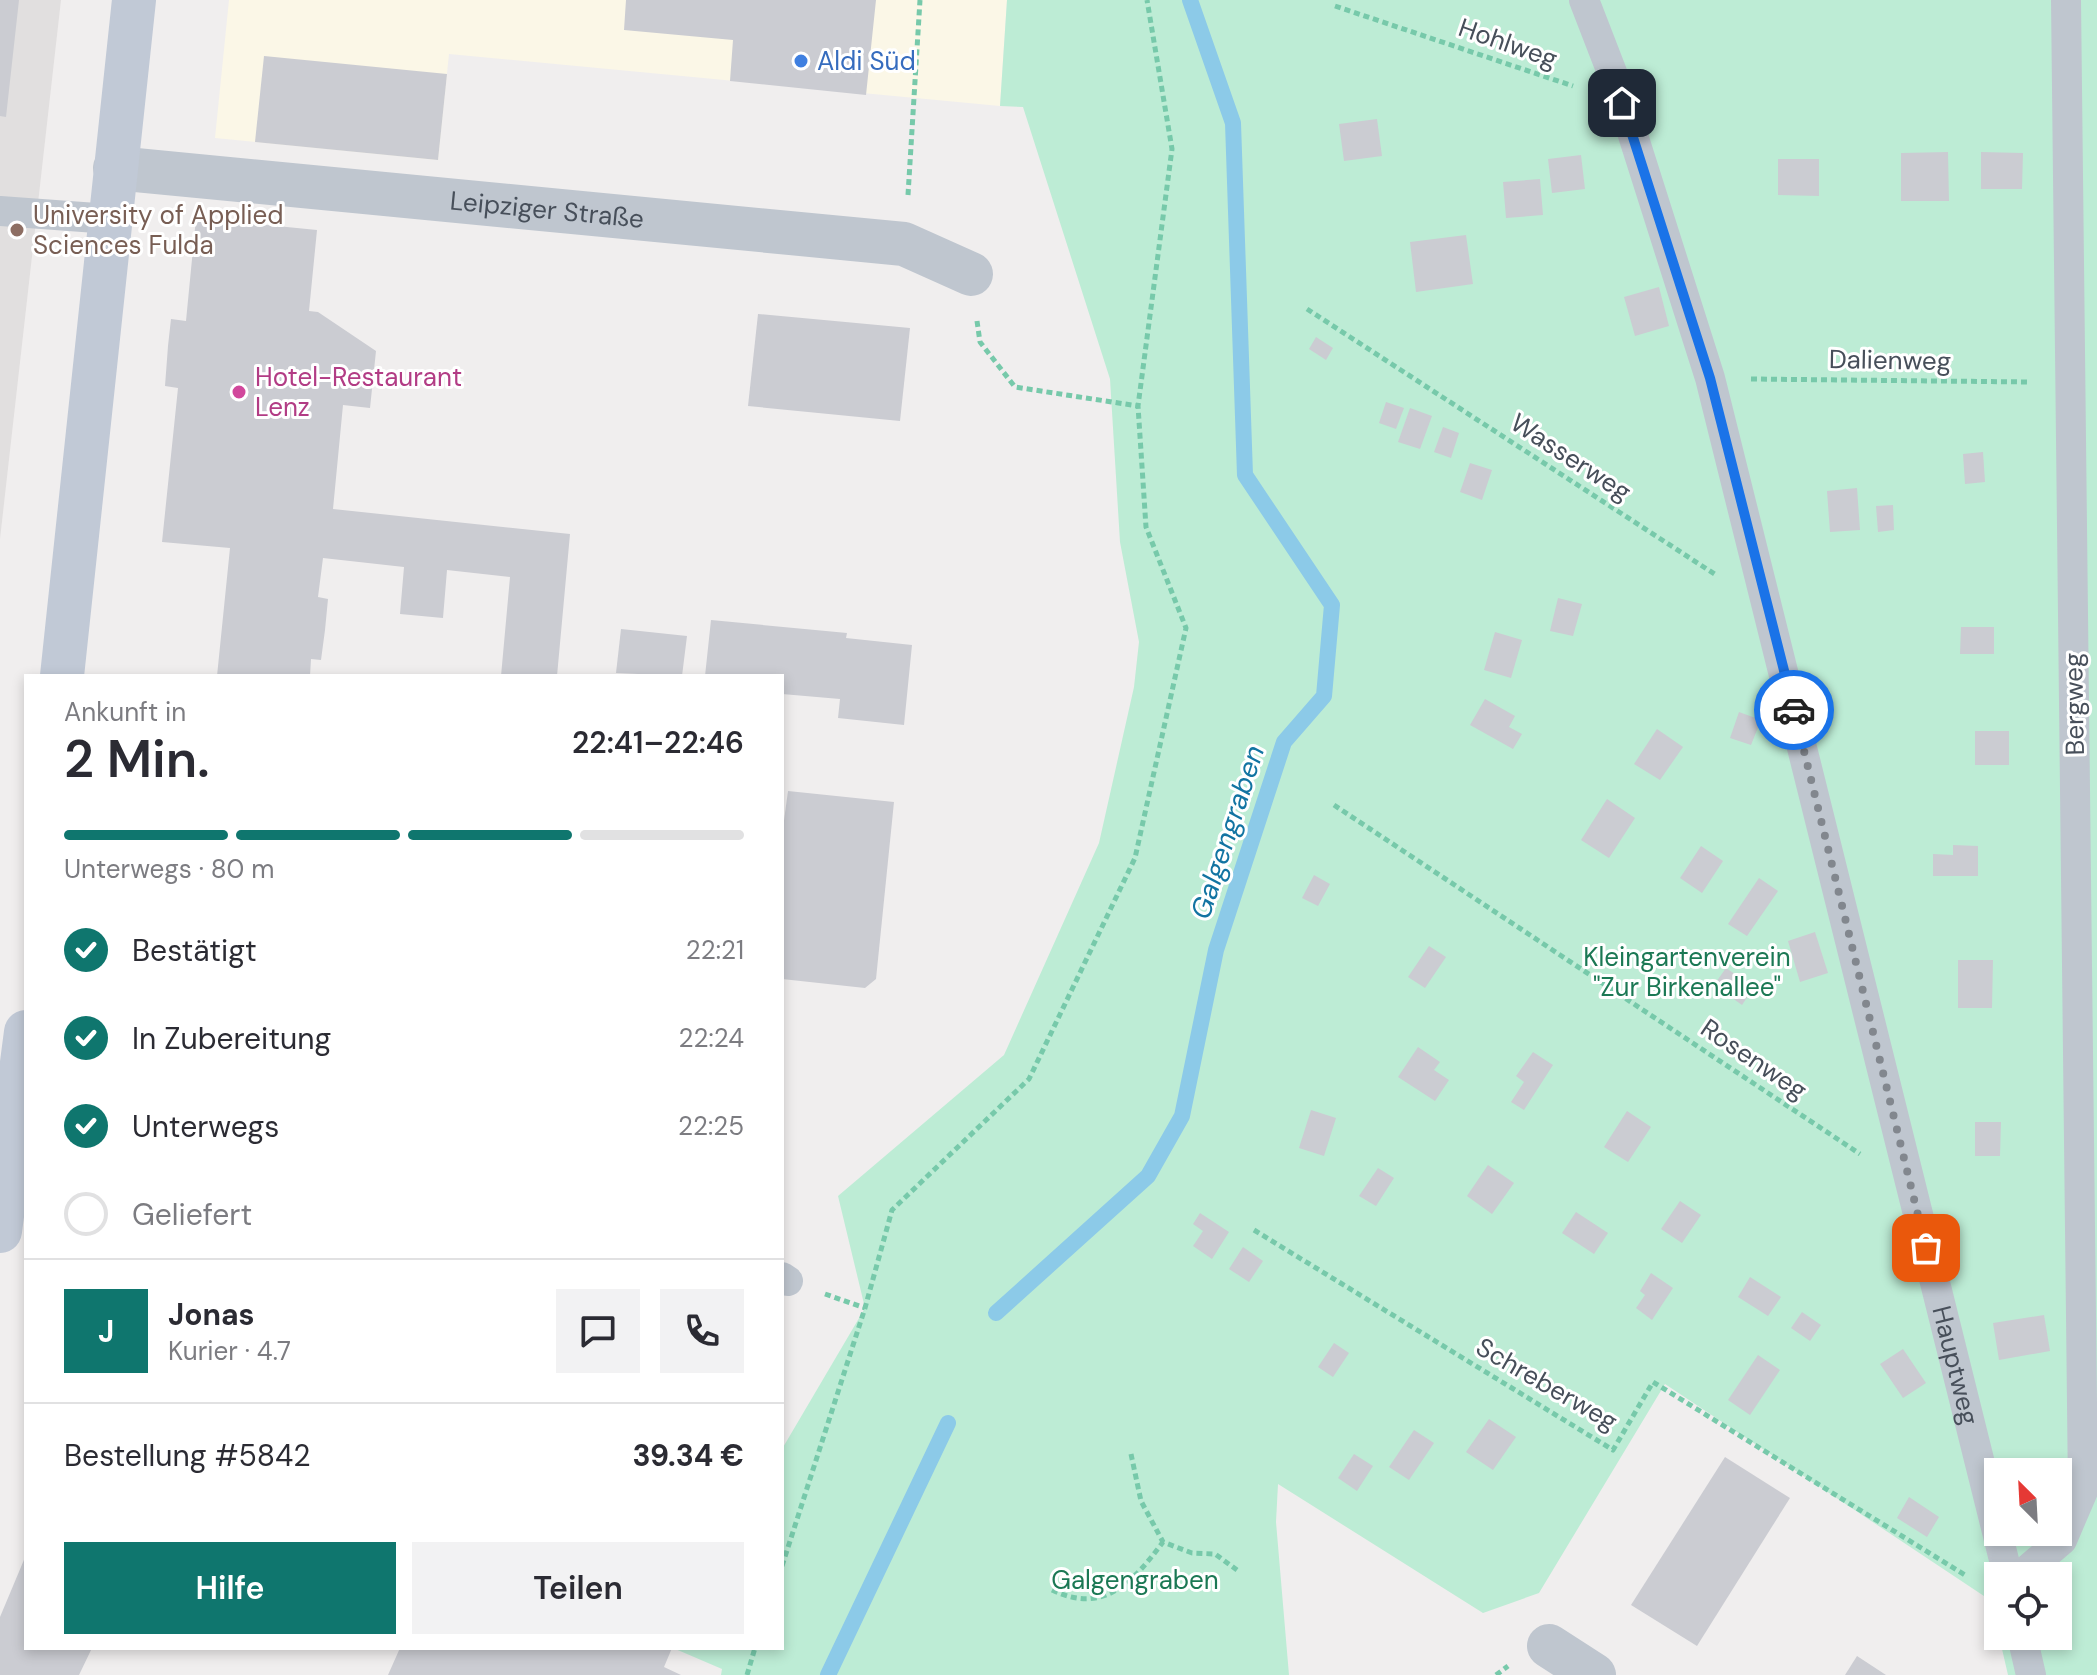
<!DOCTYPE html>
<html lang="de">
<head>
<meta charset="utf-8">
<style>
  :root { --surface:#fff; --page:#f2f2f3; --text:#2b2b33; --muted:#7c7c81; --line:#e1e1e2; --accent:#0f766e }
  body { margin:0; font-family:"DM Sans",sans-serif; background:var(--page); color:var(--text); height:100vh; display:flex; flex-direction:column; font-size:30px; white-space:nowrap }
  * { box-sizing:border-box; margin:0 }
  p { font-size:26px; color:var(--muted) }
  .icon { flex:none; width:44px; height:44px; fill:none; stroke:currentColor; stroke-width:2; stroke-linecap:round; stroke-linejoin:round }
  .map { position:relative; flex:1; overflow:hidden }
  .side { position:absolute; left:24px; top:674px; width:760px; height:976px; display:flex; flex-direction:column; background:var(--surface); border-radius:0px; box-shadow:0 4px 12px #0003 }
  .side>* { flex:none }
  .needle { width:52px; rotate:336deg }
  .fabs { position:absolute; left:1984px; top:1458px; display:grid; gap:16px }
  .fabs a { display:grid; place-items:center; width:88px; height:88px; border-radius:0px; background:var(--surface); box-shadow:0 4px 12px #0003; font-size:40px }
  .pin { position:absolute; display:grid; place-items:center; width:68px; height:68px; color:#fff; margin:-34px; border-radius:16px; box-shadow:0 4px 12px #0006 }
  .courier { position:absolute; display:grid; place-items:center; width:80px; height:80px; margin:-40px; border:6px solid #1a73e8; border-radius:50%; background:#fff; color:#222; box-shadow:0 2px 10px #0007 }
  .summary em { font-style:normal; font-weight:600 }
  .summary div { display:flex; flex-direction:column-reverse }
  .summary { display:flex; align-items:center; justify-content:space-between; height:136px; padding:0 40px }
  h1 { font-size:52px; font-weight:600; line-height:60px }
  .bar { display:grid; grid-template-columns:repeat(4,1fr); gap:12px 8px; align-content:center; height:96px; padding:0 40px }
  .bar i { height:10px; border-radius:6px; background:var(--line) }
  .bar .on { background:var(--accent) }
  .bar p { grid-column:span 4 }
  .line { display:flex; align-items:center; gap:20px; padding:0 40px; border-top:2px solid var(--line) }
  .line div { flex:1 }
  .round { display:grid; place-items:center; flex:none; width:84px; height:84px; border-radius:0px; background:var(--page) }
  ol { padding:0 40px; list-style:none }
  li { display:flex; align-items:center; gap:24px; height:88px }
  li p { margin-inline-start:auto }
  li .icon { padding:8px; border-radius:50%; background:var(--accent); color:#fff; stroke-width:4 }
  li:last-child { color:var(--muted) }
  li i { width:44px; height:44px; border:4px solid var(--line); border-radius:50% }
  .cta { display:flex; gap:16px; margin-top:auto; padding:16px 40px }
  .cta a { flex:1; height:92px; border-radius:0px; background:var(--accent); color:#fff; font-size:32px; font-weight:600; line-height:92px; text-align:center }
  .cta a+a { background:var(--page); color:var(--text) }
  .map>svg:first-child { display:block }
  .commercial { fill:#fbf7e7 }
  .education { fill:#e1dfdf }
  .green { fill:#bdecd5; fill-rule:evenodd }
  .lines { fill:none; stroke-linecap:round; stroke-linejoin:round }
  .stream { stroke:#8ccae8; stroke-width:16 }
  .building { fill:#cbccd2 }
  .path { stroke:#77c9aa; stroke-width:5; stroke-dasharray:6 4; stroke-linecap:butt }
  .service { stroke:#bfc6cf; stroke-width:30 }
  .minor { stroke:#bfc6cf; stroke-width:44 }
  .secondary { stroke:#c1c9d6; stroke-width:44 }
  .done { stroke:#82878e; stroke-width:8; stroke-dasharray:0 14.4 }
  .route { stroke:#1a73e8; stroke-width:10 }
  .shop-dot { fill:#3f7fe0; stroke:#fff; stroke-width:3 }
  .education-dot { fill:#8d6e63; stroke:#fff; stroke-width:3 }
  .hotel-dot { fill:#d1479c; stroke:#fff; stroke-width:3 }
  .labels { text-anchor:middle; stroke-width:6; stroke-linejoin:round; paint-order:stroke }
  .street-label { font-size:26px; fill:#474f5a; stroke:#fff }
  .shop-label { font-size:26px; fill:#366cbe; stroke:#fff; text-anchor:start }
  .education-label { font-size:26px; fill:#785e54; stroke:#fff; text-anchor:start }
  .hotel-label { font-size:26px; fill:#b23c85; stroke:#fff; text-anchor:start }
  .park-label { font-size:26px; fill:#1b7854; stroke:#fff }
  .water-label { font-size:28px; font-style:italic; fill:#1274a2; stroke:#fff }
</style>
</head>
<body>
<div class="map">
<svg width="2097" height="1675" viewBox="0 0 2097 1675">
  <rect width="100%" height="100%" fill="#f0eeee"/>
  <polygon class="commercial" points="229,0 1007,0 1000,106 449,54 438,160 215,138"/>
  <polygon class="education" points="0,0 61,0 0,539"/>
  <path class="green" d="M1007 0H2097V1675H2008L1999 1636H2058V1576H1998V1633L1990 1600 1665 1384 1539 1593 1483 1613 1278 1484 1276 1522 1289 1675H721L722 1669 673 1648H782V1449L865 1308 838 1196 1004 1055 1099 843 1134 687 1139 642 1120 542 1110 379 1023 107 1000 106ZM1998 1472H2058V1532H1998Z"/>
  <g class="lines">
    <g class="stream">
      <polyline points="996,1313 1148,1176 1182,1116 1216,950 1284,742 1324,696 1332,605 1245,475 1233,123 1190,0"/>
      <polyline points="828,1675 948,1423"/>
    </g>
  </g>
  <g class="building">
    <polygon points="0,0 19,0 6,117 0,116"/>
    <polygon points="626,0 876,0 866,95 730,81 733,40 624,30"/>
    <polygon points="264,56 447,74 438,160 255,142"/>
    <polygon points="1377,119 1382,156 1344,161 1339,124"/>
    <polygon points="1948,152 1949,201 1901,201 1901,153"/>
    <polygon points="1981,152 2023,153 2022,189 1981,189"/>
    <polygon points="1581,155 1585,189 1552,193 1548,159"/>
    <polygon points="1778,159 1819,159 1819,196 1778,195"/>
    <polygon points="1540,179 1543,215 1506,218 1503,182"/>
    <polygon points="196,218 317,230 309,311 318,312 376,351 370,408 343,405 333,509 570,534 557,676 501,676 510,577 447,570 443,618 400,614 404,567 323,558 318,597 328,599 325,630 321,660 311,659 310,676 217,676 230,548 162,542 178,388 165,386 168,346 171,319 186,321"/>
    <polygon points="1466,235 1473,284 1416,292 1410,242"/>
    <polygon points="1659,287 1669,326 1635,336 1624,297"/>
    <polygon points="758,314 910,328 900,421 748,406"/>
    <polygon points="1316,337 1333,348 1326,360 1309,349"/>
    <polygon points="1386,402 1404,408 1396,429 1379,423"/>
    <polygon points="1410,408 1432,416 1420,449 1398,442"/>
    <polygon points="1443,427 1459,433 1451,458 1434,452"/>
    <polygon points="1983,452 1985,482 1965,484 1963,454"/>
    <polygon points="1470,463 1492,470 1482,500 1460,492"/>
    <polygon points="1857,488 1860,530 1830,532 1827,491"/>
    <polygon points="1893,505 1894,530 1878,532 1876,506"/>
    <polygon points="1558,598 1582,604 1573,636 1550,631"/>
    <polygon points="711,620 847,633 846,638 912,645 904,725 838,718 840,699 782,694 782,676 705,676"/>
    <polygon points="1961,627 1994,627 1994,654 1960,654"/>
    <polygon points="621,629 687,636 682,676 616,673"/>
    <polygon points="1495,632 1522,640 1511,678 1484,670"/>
    <polygon points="1485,699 1515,716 1509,727 1522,734 1513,749 1470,725"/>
    <polygon points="1739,712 1761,720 1751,745 1730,738"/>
    <polygon points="1657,729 1683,747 1660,780 1634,764"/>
    <rect x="1975" y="731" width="34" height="34"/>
    <polygon points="788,791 894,802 876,979 865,988 782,979 782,835"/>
    <polygon points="1607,799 1635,818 1609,858 1581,840"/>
    <polygon points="1953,845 1978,846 1978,876 1933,876 1933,854 1953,855"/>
    <polygon points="1701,846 1723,861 1702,893 1680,878"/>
    <polygon points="1314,875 1330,884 1318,906 1302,898"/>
    <polygon points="1759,878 1778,891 1747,936 1728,924"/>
    <polygon points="1815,932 1828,973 1800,982 1788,941"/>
    <polygon points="1429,946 1446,957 1425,988 1408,977"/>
    <polygon points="1958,960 1993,960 1992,1008 1958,1008"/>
    <polygon points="1726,968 1754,987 1742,1005 1714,985"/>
    <polygon points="1418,1047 1440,1062 1434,1070 1449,1080 1435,1101 1398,1077"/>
    <polygon points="1533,1052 1553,1065 1524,1110 1511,1102 1524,1082 1516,1076"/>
    <polygon points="1311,1110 1336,1118 1324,1156 1299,1148"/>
    <polygon points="1627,1111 1651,1127 1628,1162 1604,1147"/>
    <polygon points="1975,1122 2001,1122 2000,1156 1975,1156"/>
    <polygon points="1488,1165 1514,1183 1492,1214 1467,1196"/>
    <polygon points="1378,1168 1394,1178 1376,1206 1359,1196"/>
    <polygon points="1680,1201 1701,1215 1682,1243 1661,1229"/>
    <polygon points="1576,1212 1608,1233 1594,1254 1562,1233"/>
    <polygon points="1200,1213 1229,1232 1212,1259 1193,1246 1203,1231 1193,1224"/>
    <polygon points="1243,1247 1263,1261 1249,1282 1229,1269"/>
    <polygon points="1651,1273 1673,1288 1652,1320 1636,1308 1645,1295 1640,1291"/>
    <polygon points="1750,1277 1781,1297 1768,1316 1738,1297"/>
    <polygon points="1802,1312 1821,1325 1810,1341 1791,1328"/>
    <polygon points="2044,1315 2050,1351 1999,1360 1993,1323"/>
    <polygon points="1334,1343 1349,1353 1333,1377 1318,1367"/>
    <polygon points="1903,1349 1926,1383 1903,1398 1880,1364"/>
    <polygon points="1758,1355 1780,1370 1750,1415 1728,1400"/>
    <polygon points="1489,1419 1516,1437 1493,1470 1466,1452"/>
    <polygon points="1414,1430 1434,1443 1409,1480 1389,1467"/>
    <polygon points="1354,1454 1373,1466 1357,1491 1338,1478"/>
    <polygon points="1725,1457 1790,1498 1697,1646 1631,1605"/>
    <polygon points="1909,1497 1939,1517 1927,1537 1897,1518"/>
    <polygon points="26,1555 26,1648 92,1648 79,1675 0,1675 0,1617"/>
    <polygon points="400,1648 672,1648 664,1667 681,1675 388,1675"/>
    <polygon points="1857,1656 1886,1675 1845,1675"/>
  </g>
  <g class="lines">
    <g class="path">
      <polyline points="1335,6 1573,86"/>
      <polyline points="908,195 920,0"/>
      <polyline points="1307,309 1716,575"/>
      <polyline points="977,321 980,342 1015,387 1138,406"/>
      <polyline points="1751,379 2029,382"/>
      <polyline points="1334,805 1860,1154"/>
      <polyline points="1254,1230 1613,1450 1653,1382 1965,1575"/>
      <polyline points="825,1294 865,1308"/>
      <polyline points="1131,1454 1141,1501 1163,1542 1192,1553 1215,1554 1237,1570"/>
      <polyline points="782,1566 865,1308 892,1210 1029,1079 1135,858 1186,628 1146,527 1138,406 1172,149 1147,0"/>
      <path d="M1052 1590C1104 1615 1133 1582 1163 1542"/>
      <polyline points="747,1675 755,1648"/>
      <polyline points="1496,1675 1508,1666"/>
    </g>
    <g class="service">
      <path id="s1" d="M1584 0 1618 88 1710 378 2008 1576"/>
      <polyline points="0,211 110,219"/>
      <polyline points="782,1277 788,1281"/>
      <polyline points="2020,1576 2062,1540 2083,1491 2066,0"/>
      <polyline points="2022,1636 2031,1675"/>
    </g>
    <g class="minor">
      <path id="s2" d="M115 168 904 244 971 274"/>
      <polyline points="1549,1646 1594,1675"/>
    </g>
    <g class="secondary">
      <polyline points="62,676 134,0"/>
      <polyline points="0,1231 26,1032"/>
    </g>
  </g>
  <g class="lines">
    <polyline class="done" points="1794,710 1926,1248"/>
    <polyline class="route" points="1622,103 1710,378 1794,710"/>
  </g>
  <circle class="shop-dot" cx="801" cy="61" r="8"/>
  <circle class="education-dot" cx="17" cy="230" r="8"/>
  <circle class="hotel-dot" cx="239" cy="392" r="8"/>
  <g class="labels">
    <g class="street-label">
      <text transform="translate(1508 43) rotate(19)" y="9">Hohlweg</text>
      <text dy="9" stroke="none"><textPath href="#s2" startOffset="434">Leipziger Straße</textPath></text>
      <text transform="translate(1890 360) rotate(1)" y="9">Dalienweg</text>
      <text transform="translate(1571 457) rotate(33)" y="9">Wasserweg</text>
      <text transform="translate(2074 704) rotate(-91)" y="9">Bergweg</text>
      <text transform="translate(1754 1059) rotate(34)" y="9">Rosenweg</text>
      <text dy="9" stroke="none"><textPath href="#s1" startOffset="1416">Hauptweg</textPath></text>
      <text transform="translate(1547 1384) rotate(30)" y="9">Schreberweg</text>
    </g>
    <g class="shop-label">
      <text x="817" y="70">Aldi Süd</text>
    </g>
    <g class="education-label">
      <text x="33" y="224">University of Applied<tspan x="33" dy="30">Sciences Fulda</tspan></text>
    </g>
    <g class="hotel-label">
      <text x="255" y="386">Hotel-Restaurant<tspan x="255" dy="30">Lenz</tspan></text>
    </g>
    <g class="park-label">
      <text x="1687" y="966">Kleingartenverein<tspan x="1687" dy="30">"Zur Birkenallee"</tspan></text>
      <text x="1135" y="1589">Galgengraben</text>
    </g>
    <g class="water-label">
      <text transform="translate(1227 832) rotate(-72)" y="10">Galgengraben</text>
    </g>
  </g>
</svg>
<div class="fabs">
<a><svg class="needle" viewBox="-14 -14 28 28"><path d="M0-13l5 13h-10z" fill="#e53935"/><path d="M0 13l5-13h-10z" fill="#7c7c81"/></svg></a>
<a><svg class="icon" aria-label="locate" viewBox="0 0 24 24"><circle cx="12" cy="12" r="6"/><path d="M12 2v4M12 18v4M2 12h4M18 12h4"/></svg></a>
</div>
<div class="pin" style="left:1926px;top:1248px;background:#ea580c"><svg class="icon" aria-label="bag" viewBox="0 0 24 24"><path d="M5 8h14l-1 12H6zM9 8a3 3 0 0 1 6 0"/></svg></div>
<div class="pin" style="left:1622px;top:103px;background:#1f2937"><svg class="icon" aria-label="home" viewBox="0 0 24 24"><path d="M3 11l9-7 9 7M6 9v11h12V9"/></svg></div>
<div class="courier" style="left:1794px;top:710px"><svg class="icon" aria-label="car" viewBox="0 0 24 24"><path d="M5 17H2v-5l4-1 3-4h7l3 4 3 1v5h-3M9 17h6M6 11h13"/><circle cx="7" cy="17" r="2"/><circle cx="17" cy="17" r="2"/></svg></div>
<section class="side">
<div class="summary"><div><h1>2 Min.</h1><p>Ankunft in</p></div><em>22:41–22:46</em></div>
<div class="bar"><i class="on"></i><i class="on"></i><i class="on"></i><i></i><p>Unterwegs · 80 m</p></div>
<ol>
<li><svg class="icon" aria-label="check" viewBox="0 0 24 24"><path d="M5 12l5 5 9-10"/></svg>Bestätigt<p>22:21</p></li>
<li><svg class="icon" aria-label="check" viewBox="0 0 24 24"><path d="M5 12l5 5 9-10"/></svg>In Zubereitung<p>22:24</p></li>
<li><svg class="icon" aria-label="check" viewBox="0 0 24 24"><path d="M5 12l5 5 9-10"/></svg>Unterwegs<p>22:25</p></li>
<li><i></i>Geliefert</li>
</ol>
<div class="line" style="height:144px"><b class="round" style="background:var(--accent);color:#fff">J</b><div><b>Jonas</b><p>Kurier · 4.7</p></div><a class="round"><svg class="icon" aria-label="chat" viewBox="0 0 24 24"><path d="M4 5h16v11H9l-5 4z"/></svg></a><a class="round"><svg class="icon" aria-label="phone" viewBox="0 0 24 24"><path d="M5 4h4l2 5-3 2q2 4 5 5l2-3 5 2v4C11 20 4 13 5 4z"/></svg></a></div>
<div class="line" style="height:104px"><div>Bestellung #5842</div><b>39.34 €</b></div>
<div class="cta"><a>Hilfe</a><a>Teilen</a></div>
</section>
</div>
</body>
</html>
